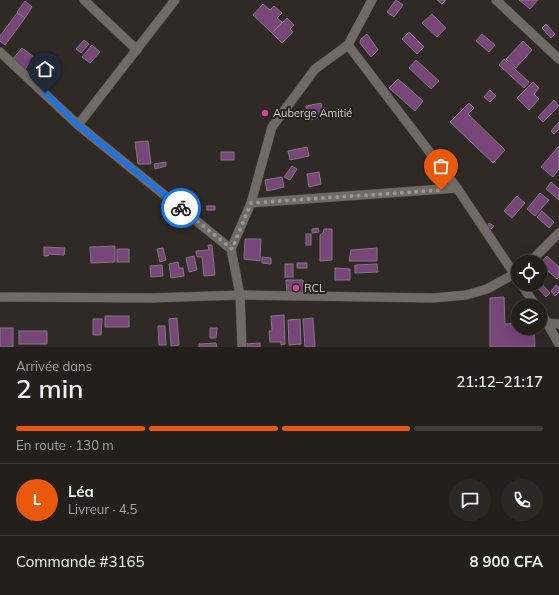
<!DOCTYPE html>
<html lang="fr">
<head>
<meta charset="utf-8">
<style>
  :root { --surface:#23201c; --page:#2b2825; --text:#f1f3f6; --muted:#a3a3a3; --line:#403e3b; --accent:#ea580c }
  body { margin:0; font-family:Mulish,sans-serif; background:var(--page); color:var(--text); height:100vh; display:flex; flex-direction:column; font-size:15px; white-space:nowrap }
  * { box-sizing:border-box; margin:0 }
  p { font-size:13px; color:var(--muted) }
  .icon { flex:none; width:22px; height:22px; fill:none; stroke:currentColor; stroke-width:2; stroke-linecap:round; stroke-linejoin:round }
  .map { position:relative; height:347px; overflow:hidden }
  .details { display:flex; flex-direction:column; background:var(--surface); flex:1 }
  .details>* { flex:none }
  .controls { position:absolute; left:511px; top:255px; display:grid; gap:8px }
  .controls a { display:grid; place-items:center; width:36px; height:36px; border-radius:50%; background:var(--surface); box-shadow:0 4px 16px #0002,0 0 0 1px var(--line); font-size:20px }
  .pin { position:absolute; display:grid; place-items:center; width:34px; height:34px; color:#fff; margin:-41px -17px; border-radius:50% 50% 50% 0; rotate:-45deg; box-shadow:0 0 4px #0007 }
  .pin .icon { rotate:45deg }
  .courier { position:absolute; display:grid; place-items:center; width:40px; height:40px; margin:-20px; border:3px solid #1a73e8; border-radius:50%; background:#fff; color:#222; box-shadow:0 1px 5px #0007 }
  .overview em { font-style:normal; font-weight:600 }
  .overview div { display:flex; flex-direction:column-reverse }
  .overview { display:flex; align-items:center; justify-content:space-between; height:68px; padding:0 16px }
  h1 { font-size:26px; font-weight:600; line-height:30px }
  .bar { display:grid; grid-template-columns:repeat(4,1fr); gap:6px 4px; align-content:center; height:48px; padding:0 16px }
  .bar i { height:5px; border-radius:3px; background:var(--line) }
  .bar .active { background:var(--accent) }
  .bar p { grid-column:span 4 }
  .line { display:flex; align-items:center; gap:10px; padding:0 16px; border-top:1px solid var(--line) }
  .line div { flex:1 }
  .round { display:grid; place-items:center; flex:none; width:42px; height:42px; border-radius:21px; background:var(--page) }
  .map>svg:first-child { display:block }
  .building { fill:#784679; stroke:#817b81 }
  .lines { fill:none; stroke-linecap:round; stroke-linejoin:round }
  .street-casing { stroke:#484541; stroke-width:10 }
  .street { stroke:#706b66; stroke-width:9 }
  .done { stroke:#9b9794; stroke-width:4; stroke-dasharray:0 7.2 }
  .route { stroke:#1a73e8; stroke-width:5 }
  .hotel-dot { fill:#d1479c; stroke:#25211c; stroke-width:1.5 }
  .labels { text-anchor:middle; stroke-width:4; stroke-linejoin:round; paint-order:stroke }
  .poi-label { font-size:11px; fill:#d5d2cf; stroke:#25211c; text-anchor:start }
</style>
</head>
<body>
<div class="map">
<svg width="559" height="347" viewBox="0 0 559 347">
  <rect width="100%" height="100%" fill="#2f2a26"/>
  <g class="building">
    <polygon points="396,0 403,5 394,17 387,12"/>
    <polygon points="437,0 446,0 442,4"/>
    <polygon points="519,0 538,0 530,9"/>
    <polygon points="25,1 32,7 25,18 17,12"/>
    <polygon points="263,4 270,10 274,6 282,13 277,18 282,22 272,33 253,15"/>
    <polygon points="17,13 25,18 5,45 0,41 0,36"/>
    <polygon points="432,14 446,28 437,37 422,23"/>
    <polygon points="287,18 294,25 290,29 293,32 282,43 272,33"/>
    <polygon points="546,24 555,34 551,38 542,28"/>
    <polygon points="409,32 424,47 417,54 402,39"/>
    <polygon points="367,34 378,50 371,57 360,43 361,39"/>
    <polygon points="482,34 495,45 489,52 476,41"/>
    <polygon points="84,40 89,44 81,53 76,49"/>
    <polygon points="523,41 532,50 516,68 506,59"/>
    <polygon points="92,45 100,52 90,63 82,57"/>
    <polygon points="22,48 34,57 25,69 12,60"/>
    <polygon points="36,58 44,64 36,74 28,68"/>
    <polygon points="504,59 529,82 524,88 499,65"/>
    <polygon points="416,60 439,81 431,89 409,68"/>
    <polygon points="398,79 423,101 415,111 389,88"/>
    <polygon points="533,82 539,88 534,94 539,99 529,110 517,98"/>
    <polygon points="490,90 496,96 490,102 484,97"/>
    <polygon points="554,100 559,106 543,122 538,117"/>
    <polygon points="321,103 324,116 309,120 306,106"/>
    <polygon points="469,103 474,108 468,114 505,150 493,163 450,122"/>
    <polygon points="559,122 559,129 554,134 551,131"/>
    <polygon points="148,141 151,164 138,164 135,142"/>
    <polygon points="559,146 559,169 553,177 541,167"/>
    <polygon points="307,147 309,156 290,160 288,151"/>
    <rect x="221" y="152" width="13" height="8"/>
    <polygon points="166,162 166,166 155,169 154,164"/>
    <polygon points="292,166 297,169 290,180 284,177"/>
    <polygon points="319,172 321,184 309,187 307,174"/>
    <polygon points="282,177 284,187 267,191 265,180"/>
    <polygon points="551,182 559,189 559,200 546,189"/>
    <polygon points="540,193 549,200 535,216 527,209"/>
    <polygon points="193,196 194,200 184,202 183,198"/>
    <polygon points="517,196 525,203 512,218 504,211"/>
    <rect x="207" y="206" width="8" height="4"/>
    <polygon points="542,211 554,222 549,228 537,217"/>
    <polygon points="489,223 494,226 491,229 487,226"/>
    <polygon points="318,228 319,232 312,233 312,229"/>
    <polygon points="324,229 332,229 332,260 320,261 320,235 323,233"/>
    <rect x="306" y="234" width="5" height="11"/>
    <polygon points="245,239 261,239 260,261 244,259"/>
    <polygon points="208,245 212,245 215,275 204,276 202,257 197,257 196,251 209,250"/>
    <polygon points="115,246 115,262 91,263 90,247"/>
    <polygon points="44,247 65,248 64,255 49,254 48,256 44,256"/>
    <polygon points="163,248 166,260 160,262 157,249"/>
    <polygon points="377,248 377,261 349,261 351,250"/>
    <rect x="117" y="249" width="12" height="13"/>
    <polygon points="194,256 197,270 189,272 186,258"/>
    <polygon points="547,256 559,267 559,277 557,279 540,264"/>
    <polygon points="262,257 271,258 271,264 262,263"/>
    <polygon points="178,262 179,268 183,268 184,276 171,278 169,264"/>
    <rect x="297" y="263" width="10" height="5"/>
    <rect x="285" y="264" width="8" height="13"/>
    <polygon points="377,264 378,272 355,273 355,265"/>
    <polygon points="162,265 163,276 151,277 150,266"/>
    <polygon points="335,268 350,269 350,280 335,280"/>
    <polygon points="286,280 303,280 304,292 287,292"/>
    <polygon points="540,282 550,293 546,297 534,284 540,284"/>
    <polygon points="556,285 559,287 559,292 555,296 551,291"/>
    <polygon points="504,297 505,324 517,323 515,315 518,313 518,328 532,328 534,331 535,347 490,347 490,298"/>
    <polygon points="284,315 285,344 281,345 281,342 270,342 269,331 272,331 271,316"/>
    <rect x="105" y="316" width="24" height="11"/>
    <polygon points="177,318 179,345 171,346 169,319"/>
    <polygon points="313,318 315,347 305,347 303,319"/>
    <polygon points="93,319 102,319 101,335 93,335"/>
    <polygon points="300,319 301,344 289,345 288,320"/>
    <polygon points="158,326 165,326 166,345 159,345"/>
    <rect x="0" y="328" width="13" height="19"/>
    <polygon points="210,328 217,328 216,338 210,338"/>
    <rect x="19" y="331" width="28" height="13"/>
    <polygon points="216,343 217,347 199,347 199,344"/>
    <polygon points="260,343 260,347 245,347 245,344"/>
  </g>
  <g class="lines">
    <defs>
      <g id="street">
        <polyline points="84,0 137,50"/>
        <polyline points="496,0 559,59"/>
        <polyline points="348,45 457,188 517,278"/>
        <polyline points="0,52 78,125 231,249 240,295 242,347"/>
        <polyline points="78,125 175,0"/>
        <polyline points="251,203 457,188"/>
        <polyline points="231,249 251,203 272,127 315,69 348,45 372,0"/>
        <polyline points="530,262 559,233"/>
        <polyline points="521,284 536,306"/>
        <polyline points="0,297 151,298 240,295 433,298 466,295 487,289 518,272"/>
        <polyline points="540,311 559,344"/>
        <polyline points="548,323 559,324"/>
      </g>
    </defs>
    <use href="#street" class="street-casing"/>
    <use href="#street" class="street"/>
  </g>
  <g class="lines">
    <polyline class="done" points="181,208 232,249 251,203 441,190"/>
    <polyline class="route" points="45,93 78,125 181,208"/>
  </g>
  <g class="hotel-dot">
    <circle cx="265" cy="113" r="4"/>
    <circle cx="296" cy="288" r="4"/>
  </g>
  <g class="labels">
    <g class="poi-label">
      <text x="273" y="117">Auberge Amitié</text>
      <text x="304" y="292">RCL</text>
    </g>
  </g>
</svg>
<div class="controls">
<a><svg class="icon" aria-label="locate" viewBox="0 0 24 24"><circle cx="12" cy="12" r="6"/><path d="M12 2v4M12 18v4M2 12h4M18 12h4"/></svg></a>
<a><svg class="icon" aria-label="layers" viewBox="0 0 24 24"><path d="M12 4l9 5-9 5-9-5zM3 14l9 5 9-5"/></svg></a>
</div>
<div class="pin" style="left:441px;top:190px;background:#ea580c"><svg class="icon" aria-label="bag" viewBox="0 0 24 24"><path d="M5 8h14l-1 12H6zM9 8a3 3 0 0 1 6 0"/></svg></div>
<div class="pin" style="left:45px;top:93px;background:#1f2937"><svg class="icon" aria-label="home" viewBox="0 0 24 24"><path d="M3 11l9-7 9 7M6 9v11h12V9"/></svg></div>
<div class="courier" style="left:181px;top:208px"><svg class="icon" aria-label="bike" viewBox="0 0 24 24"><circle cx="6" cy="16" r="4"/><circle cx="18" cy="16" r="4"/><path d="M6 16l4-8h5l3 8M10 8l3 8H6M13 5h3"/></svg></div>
</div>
<section class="details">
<div class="overview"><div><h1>2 min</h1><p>Arrivée dans</p></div><em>21:12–21:17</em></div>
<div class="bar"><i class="active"></i><i class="active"></i><i class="active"></i><i></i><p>En route · 130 m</p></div>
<div class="line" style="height:72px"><b class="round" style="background:var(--accent);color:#fff">L</b><div><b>Léa</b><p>Livreur · 4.5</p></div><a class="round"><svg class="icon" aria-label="chat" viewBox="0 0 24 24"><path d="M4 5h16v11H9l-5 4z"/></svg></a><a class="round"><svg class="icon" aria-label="phone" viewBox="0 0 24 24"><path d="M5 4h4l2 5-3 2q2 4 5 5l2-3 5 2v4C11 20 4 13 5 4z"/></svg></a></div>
<div class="line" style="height:52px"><div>Commande #3165</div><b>8 900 CFA</b></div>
</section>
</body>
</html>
